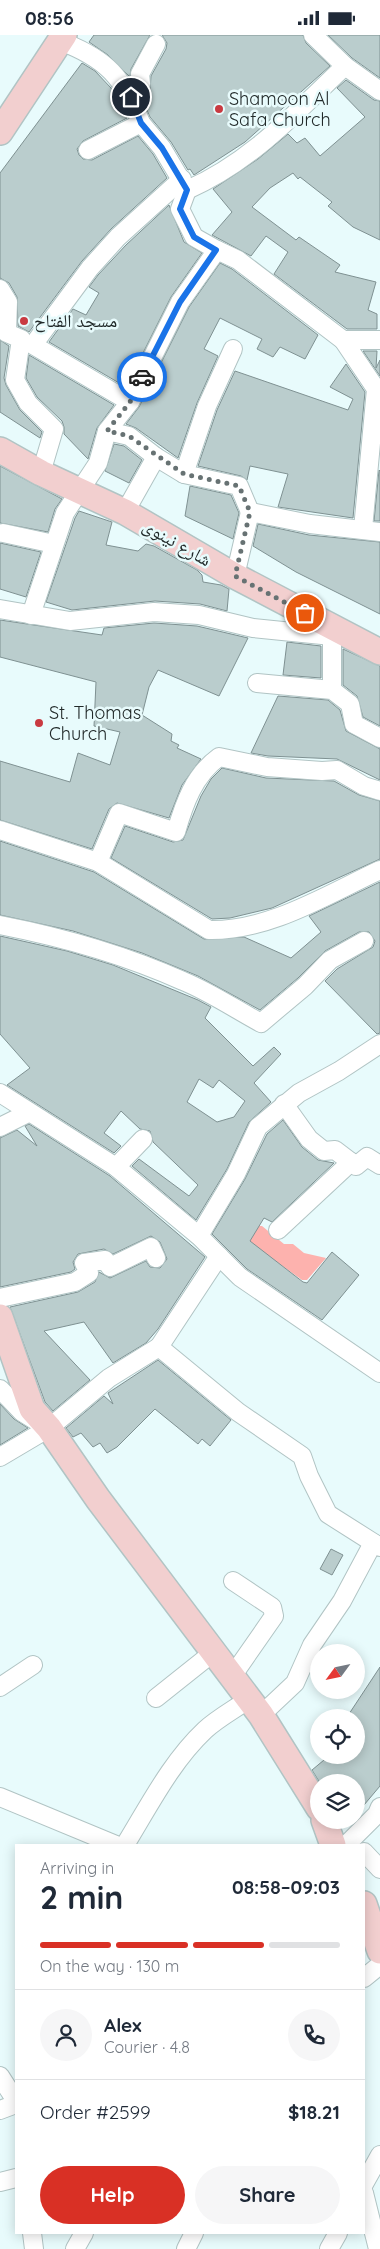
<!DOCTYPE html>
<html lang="en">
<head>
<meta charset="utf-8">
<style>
  :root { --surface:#fff; --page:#f6f6f7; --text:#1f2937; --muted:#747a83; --line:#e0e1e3; --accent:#d93025 }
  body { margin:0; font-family:Quicksand,"Noto Naskh Arabic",sans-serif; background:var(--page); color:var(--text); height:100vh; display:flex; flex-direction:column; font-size:19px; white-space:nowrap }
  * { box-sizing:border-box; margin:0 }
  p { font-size:16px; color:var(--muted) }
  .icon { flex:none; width:28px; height:28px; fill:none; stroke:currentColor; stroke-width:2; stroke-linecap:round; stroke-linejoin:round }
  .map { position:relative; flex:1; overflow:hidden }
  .details { position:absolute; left:15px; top:1809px; width:350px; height:390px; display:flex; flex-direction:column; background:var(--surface); border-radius:0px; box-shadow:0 2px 12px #0003 }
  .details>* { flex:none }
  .needle { width:32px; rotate:237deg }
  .fabs { position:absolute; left:310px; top:1609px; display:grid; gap:10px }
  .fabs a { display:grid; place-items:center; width:55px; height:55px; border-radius:50%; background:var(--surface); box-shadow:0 2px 12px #0003; font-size:25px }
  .pin { position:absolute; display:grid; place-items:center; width:42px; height:42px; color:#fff; margin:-21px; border:2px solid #fff; border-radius:50%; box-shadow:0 1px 5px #0007 }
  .courier { position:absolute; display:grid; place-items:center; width:50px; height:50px; margin:-25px; border:4px solid #1a73e8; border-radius:50%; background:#fff; color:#222; box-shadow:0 1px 6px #0007 }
  .summary em { font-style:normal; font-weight:800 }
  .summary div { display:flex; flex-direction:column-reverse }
  .summary { display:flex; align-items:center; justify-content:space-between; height:85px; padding:0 25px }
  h1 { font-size:32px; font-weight:800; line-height:38px }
  .bar { display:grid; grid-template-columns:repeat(4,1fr); gap:8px 5px; align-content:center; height:60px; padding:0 25px }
  .bar i { height:6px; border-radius:4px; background:var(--line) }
  .bar .selected { background:var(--accent) }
  .bar p { grid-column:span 4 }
  .line { display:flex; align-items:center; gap:12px; padding:0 25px; border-top:1px solid var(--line) }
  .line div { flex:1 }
  .round { display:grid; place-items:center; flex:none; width:52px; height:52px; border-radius:26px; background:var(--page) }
  .cta { display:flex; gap:10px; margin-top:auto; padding:10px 25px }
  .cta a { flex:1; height:58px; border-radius:30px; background:var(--accent); color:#fff; font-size:20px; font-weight:800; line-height:58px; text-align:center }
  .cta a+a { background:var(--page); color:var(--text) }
  .status { display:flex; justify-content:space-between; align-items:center; height:35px; padding:0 25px; background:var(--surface); direction:ltr }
  .status svg { height:14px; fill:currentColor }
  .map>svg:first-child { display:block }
  .green { fill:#fdb2ae }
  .building { fill:#bacdcd; stroke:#7f9192; fill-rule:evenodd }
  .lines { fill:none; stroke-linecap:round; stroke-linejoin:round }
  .minor-casing { stroke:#b1c4c4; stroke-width:20 }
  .secondary-casing { stroke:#b1c4c4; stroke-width:28 }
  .minor { stroke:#fff; stroke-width:18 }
  .secondary { stroke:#f2cfcf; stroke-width:25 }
  .done { stroke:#677273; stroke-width:5; stroke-dasharray:0 9 }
  .route { stroke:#1a73e8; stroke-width:6 }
  .poi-dot { fill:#c93a41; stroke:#e8fbfc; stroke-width:2 }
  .labels { text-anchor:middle; stroke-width:5; stroke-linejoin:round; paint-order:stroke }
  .poi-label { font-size:18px; fill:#212929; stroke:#e8fbfc; text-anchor:start }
  .street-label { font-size:18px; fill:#212929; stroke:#e8fbfc }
</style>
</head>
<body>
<div class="status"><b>08:56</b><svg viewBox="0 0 49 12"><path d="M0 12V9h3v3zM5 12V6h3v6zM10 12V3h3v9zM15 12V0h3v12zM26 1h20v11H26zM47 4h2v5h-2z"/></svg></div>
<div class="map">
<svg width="380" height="2214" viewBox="0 0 380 2214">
  <rect width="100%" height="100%" fill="#e8fbfc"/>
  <polygon class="green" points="224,1189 262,1191 284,1209 293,1209 304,1218 326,1223 307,1245 302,1245"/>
  <g class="building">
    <polygon points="94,0 150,0 131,34 130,42 108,20 89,7"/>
    <polygon points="162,0 303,0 306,8 330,31 245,107 194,140 190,134 188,135 171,107 150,82 142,64 150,55 151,41 166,14 167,8"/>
    <polygon points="328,0 380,0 380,43 352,23"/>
    <polygon points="82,28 95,36 111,53 127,83 83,106 77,114 79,120 83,124 92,125 138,101 153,119 167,143 111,194 82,226 29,297 18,291 17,262 9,248 0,243 0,138"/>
    <polygon points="346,45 374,65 380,66 380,205 353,192 328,171 332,167 300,142 298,144 293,138 270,153 252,172 296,205 299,202 340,230 335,237 376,247 368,275 377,279 377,294 347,294 274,239 288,217 266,201 251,221 212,200 232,177 213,154 258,124 288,99 297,108 305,103 320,121 365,82 337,53"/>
    <polygon points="169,170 184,207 202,218 171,262 126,352 49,307 73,274 86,280 99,258 89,252 98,240 126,210"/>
    <polygon points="220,228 232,234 318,300 305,324 280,312 273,322 257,314 262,304 220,283 204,314 218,321 197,368 178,423 136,393 126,389 139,372 189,272"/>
    <polygon points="0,305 9,311 4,343 6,350 20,375 42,397 40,403 0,377"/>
    <polygon points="363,316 377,316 376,333 380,325 380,341"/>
    <polygon points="29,320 114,370 97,393 88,424 64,399 64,392 62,386 37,362 26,343"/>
    <polygon points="346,329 365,357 353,483 278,472 288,439 250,431 247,445 241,441 198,431 217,375 235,336 348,375 353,364 330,352"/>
    <polygon points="114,409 124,411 142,425 129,448 105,436"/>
    <polygon points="0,431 62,464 55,474 48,497 0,488"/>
    <polygon points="379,435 380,436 380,486 374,486"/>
    <polygon points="190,451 231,460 239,478 233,504 185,481"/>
    <polygon points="79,476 112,487 106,510 138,516 146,509 154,511 197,535 202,540 203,547 221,550 229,554 227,576 200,569 155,566 72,575 46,567 75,483"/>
    <polygon points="258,489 309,500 380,507 380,579 296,537 253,511"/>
    <polygon points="0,508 41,517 26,562 0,554"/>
    <polygon points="0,585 102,600 104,593 154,588 197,591 248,603 219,661 158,635 149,652 142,680 172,699 171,706 179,710 177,713 201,724 182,750 169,783 117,768 109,774 92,814 0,785 0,726 70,747 78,718 110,730 120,697 94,691 96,647 0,622"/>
    <polygon points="287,607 321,611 321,643 283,640"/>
    <polygon points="343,614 380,631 380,691 363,682 357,661 343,650"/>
    <polygon points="278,661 328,665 340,675 346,696 380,714 380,745 337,724 268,721 251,718"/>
    <polygon points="222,733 266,743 334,746 359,760 380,766 380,824 272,873 230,883 212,884 111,823 125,791 173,807 183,805 201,761 211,744"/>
    <polygon points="0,806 94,837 204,904 244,902 291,923 321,897 309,881 380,847 380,998 377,999 325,946 337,934 373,912 375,906 369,897 359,897 325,916 298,943 260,975 198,941 142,918 73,896 0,880"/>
    <path d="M0 901 67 916 113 930 198 965 211 972 205 983 253 1031 274 1012 281 1019 254 1048 271 1067 249 1087 227 1134 196 1185 132 1131 139 1124 189 1161 198 1150 153 1107 150 1096 140 1094 121 1076 104 1098 121 1111 114 1118 7 1050 30 1033 0 999ZM199 1044 213 1053 219 1045 245 1066 234 1082 217 1087 187 1067Z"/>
    <polygon points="283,1085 302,1112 318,1125 334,1128 272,1187 264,1183 250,1206 303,1247 307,1248 332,1217 359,1240 322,1285 247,1234 212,1199 245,1144 267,1099"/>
    <polygon points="29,1089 110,1141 205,1222 158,1294 146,1308 113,1328 84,1287 44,1296 90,1345 53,1376 45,1367 10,1272 78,1257 95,1247 99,1237 110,1243 146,1226 150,1232 160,1233 167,1224 160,1207 151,1201 113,1219 104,1214 78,1219 73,1227 75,1234 71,1237 0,1252 0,1103 17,1095 37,1111 25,1091"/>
    <polygon points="158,1325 231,1385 210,1411 202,1404 198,1409 155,1374 117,1412 107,1418 100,1408 93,1412 81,1398 73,1402 66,1393 104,1361 113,1369 108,1358"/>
    <polygon points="0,1369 14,1384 28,1393 0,1410"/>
    <polygon points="331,1514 343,1520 332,1540 320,1534"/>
    <polygon points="380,1632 380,1751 364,1770 356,1763 356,1748 320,1748 312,1735 330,1720 356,1720 356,1682 347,1682"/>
  </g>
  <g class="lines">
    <defs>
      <g id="minor">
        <polyline points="313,0 345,31 380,56"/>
        <path d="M60 6C106 23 124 43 141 88"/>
        <polyline points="131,62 141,49 140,39 156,9"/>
        <polyline points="88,115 141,88 162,113 187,155 180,174 194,202 217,215 180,267 130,367 107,396"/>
        <path d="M187 155C251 127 295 78 345 31"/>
        <polyline points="217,215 238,225 343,305"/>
        <polyline points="0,254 8,267 7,298 21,304 15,345 28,368 54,394 41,438"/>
        <polyline points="130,367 33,310 90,233 118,202 182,144"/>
        <polyline points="156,422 184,439 207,371 233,314"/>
        <polyline points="184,439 239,451 250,477"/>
        <polyline points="363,494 376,354 343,305 380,305"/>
        <polyline points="3,498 54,509"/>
        <polyline points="235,541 250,477 310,489 380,497"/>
        <polyline points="0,574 70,586 154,577 199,580 253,593 332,601"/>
        <polyline points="31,580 65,478 98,428 107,396 129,401 156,422 125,477"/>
        <polyline points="257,648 332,655 350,669 354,689 380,703"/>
        <polyline points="332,655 332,601 340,596"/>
        <path d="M0 795 98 827 209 895C270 896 326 860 380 835"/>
        <path d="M98 827 119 778 176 797C184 769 194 740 219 722L267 732 322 736 337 735 364 751 380 756"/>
        <path d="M0 890C62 902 125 920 183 946 210 957 235 974 261 988L305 951 330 925 364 906"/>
        <polyline points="0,1058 116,1132 199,1201 240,1242 380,1338"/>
        <polyline points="284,1069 309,1104 324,1116 335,1115 356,1131 367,1122 380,1130"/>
        <polyline points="0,1092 28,1078"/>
        <polyline points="116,1132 143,1104"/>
        <polyline points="278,1195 351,1127"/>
        <polyline points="199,1201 236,1139 258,1092 299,1058 339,1036 380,1009"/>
        <polyline points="219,1221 159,1312 238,1377 302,1421 309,1441 328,1479 380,1512"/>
        <polyline points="0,1263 75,1247 89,1238 84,1228 105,1225 110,1232 151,1212 156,1223"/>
        <polyline points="0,1354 22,1377 38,1387"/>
        <polyline points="0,1422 49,1393 109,1343 159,1312"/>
        <polyline points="233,1640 274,1581 272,1572 233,1546"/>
        <polyline points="0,1652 33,1630"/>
        <polyline points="156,1663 215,1616"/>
        <polyline points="261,1680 295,1648 312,1610 342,1566 373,1508"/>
        <polyline points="0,1762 116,1810"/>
        <path d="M125 1810C149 1771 171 1727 205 1695 218 1683 235 1674 249 1664"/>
        <polyline points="346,1810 377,1779 380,1772"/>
        <polyline points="364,1817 380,1834"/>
        <polyline points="364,1943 380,1930"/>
        <polyline points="0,2041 16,2066"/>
        <polyline points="0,2075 16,2069"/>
        <polyline points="0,2147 16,2143"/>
        <polyline points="364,2149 380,2120"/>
        <polyline points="364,2158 378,2214"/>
        <polyline points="32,2198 34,2214"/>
        <polyline points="75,2214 84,2198"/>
        <polyline points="186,2214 194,2198"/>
        <polyline points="329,2214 338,2198"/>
      </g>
      <g id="secondary">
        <polyline points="0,97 64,0"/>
        <polyline points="0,415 41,438 125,477 235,541 380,617"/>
        <polyline points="0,1282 32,1374 49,1393 98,1464 261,1680 319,1773"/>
        <polyline points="324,1785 333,1810"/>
        <polyline points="364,1869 380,1916"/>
      </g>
    </defs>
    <use href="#minor" class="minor-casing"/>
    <use href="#secondary" class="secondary-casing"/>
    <use href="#minor" class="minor"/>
    <use href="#secondary" class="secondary"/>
  </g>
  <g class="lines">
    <polyline class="done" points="142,342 130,367 107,396 129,401 184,439 239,451 250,477 235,541 305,578"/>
    <polyline class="route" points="131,62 141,88 162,113 187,155 180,174 194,202 216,215 180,267 142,342"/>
  </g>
  <g class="poi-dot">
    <circle cx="219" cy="74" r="5"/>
    <circle cx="24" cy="286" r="5"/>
    <circle cx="39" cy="688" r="5"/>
  </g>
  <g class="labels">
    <g class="poi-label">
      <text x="229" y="70">Shamoon Al<tspan x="229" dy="21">Safa Church</tspan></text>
      <text x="34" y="292">مسجد الفتاح</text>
      <text x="49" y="684">St. Thomas<tspan x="49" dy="21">Church</tspan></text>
    </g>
    <g class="street-label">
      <text transform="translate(177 508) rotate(30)" y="6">شارع نينوى</text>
    </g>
  </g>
</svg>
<div class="fabs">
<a><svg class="needle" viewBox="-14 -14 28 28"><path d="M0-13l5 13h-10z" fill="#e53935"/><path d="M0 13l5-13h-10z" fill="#747a83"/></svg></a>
<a><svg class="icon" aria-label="locate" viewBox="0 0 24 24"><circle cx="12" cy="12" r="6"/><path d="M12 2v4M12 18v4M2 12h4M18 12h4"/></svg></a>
<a><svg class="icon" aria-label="layers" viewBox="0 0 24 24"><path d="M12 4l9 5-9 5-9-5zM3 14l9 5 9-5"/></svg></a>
</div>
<div class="pin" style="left:305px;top:578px;background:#ea580c"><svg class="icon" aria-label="bag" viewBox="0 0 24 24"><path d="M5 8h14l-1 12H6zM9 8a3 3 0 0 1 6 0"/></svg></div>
<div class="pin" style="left:131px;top:62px;background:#1f2937"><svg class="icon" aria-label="home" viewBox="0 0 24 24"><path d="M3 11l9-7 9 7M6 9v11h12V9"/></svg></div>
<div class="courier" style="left:142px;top:342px"><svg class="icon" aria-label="car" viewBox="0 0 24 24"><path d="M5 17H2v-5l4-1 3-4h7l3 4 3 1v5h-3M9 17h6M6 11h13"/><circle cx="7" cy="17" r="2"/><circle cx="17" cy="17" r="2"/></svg></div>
<section class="details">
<div class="summary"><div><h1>2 min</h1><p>Arriving in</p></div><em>08:58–09:03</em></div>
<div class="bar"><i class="selected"></i><i class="selected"></i><i class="selected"></i><i></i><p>On the way · 130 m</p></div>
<div class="line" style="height:90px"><a class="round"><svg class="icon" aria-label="person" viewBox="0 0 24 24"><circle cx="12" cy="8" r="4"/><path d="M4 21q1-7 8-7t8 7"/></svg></a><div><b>Alex</b><p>Courier · 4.8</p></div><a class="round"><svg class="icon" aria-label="phone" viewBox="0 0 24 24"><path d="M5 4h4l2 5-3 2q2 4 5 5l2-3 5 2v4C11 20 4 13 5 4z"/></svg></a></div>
<div class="line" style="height:65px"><div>Order #2599</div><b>$18.21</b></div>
<div class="cta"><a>Help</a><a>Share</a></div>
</section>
</div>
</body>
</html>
